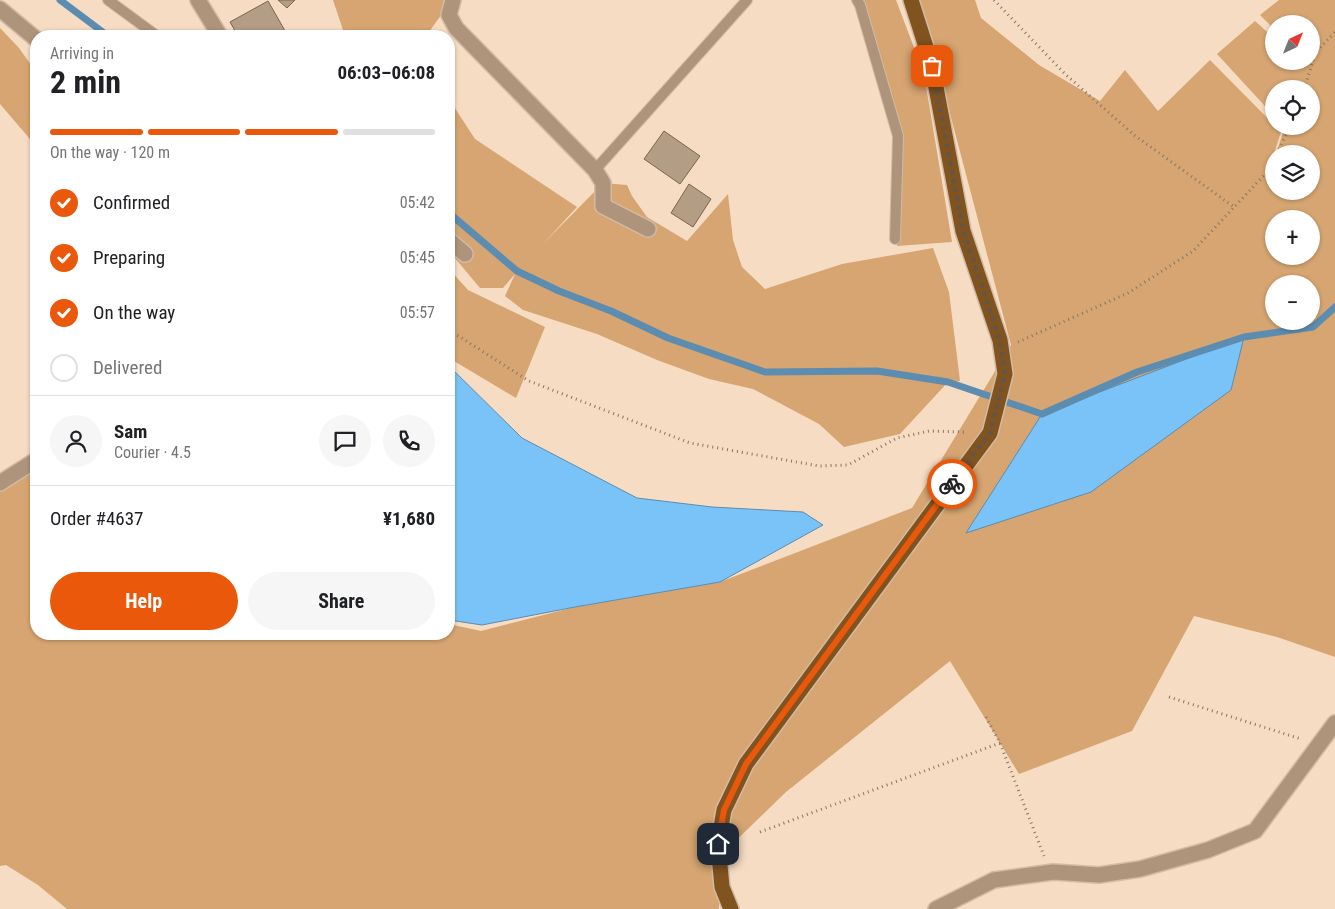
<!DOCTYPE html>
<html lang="en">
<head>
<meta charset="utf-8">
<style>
  :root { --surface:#fff; --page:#f6f6f6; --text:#202124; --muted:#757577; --line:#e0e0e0; --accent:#ea580c }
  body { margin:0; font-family:"Roboto Condensed",sans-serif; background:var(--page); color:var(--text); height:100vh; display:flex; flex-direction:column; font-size:19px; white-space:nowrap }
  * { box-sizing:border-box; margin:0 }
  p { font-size:16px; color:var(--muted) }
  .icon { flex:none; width:28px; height:28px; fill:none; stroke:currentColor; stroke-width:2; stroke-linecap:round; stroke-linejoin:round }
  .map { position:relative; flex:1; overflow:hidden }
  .drawer { position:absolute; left:30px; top:30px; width:425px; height:610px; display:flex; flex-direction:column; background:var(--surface); border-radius:20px; box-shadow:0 1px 4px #0004 }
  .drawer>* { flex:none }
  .needle { width:32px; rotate:43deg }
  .tools { position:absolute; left:1265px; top:15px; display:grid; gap:10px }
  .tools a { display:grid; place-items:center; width:55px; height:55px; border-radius:50%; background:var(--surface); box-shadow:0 1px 4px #0004; font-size:25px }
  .pin { position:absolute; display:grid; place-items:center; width:42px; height:42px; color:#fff; margin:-21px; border-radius:10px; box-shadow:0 2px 8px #0006 }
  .courier { position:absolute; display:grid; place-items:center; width:50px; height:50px; margin:-25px; border:4px solid #ea580c; border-radius:50%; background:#fff; color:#222; box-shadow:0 1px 6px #0007 }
  .headline em { font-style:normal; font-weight:700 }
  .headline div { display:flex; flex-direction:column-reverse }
  .headline { display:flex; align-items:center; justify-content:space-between; height:85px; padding:0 20px }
  h1 { font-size:32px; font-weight:700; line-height:38px }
  .bar { display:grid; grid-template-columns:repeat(4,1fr); gap:8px 5px; align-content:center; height:60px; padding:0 20px }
  .bar i { height:6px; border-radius:4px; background:var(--line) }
  .bar .on { background:var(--accent) }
  .bar p { grid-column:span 4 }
  .line { display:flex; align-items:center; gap:12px; padding:0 20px; border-top:1px solid var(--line) }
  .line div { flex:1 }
  .round { display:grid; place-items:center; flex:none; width:52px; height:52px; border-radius:26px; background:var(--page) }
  ol { padding:0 20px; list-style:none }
  li { display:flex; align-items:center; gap:15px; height:55px }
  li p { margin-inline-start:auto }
  li .icon { padding:5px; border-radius:50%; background:var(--accent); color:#fff; stroke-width:4 }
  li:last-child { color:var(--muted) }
  li i { width:28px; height:28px; border:2px solid var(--line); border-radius:50% }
  .cta { display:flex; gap:10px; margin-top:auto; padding:10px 20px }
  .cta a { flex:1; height:58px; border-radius:30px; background:var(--accent); color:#fff; font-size:20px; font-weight:700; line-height:58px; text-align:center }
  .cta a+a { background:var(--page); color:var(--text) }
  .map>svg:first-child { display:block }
  .green { fill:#d6a571; fill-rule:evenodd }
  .water { fill:#7ac3f8; stroke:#5c8caf }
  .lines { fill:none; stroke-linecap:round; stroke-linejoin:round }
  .stream { stroke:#5c8caf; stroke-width:7 }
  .building { fill:#b49d85; stroke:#7b654f }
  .lane-casing { stroke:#d2bba5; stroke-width:12 }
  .street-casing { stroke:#d2bba5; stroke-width:18 }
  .primary-casing { stroke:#d2bba5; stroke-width:18 }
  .path { stroke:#877665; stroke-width:3; stroke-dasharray:1 4; stroke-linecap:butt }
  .lane { stroke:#ae947b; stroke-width:10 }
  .street { stroke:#ae947b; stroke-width:15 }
  .primary { stroke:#80531f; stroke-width:15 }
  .done { stroke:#645548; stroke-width:5; stroke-dasharray:0 9 }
  .route { stroke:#ea580c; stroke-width:6 }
</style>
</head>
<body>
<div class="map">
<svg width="1335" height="909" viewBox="0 0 1335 909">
  <rect width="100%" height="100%" fill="#f6dcc3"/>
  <g class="green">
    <polygon points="333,0 452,0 426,36 345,36"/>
    <polygon points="856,0 896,0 924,74 952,242 897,246 903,153 860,5"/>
    <path d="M920 0H975L981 18 1039 65 1100 101 1125 70 1158 111 1210 60 1281 132 1271 163 1274 160V191H1311V154H1276L1285 126H1311V89H1297L1300 79 1296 89H1274V116L1217 54 1255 21 1274 38V61H1299L1305 66 1308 61H1311V57L1314 52 1311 55V24H1274V29L1260 15 1279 0H1335V657L1277 637 1194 616 1132 731 1019 774 950 661 786 792 719 857V909H67L38 885 6 865 0 866V482L36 462V634H449V624L481 631 575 607 720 582 912 508 1011 345ZM1274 219H1311V256H1274ZM1274 284H1311V321H1274Z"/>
    <polygon points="0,28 19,48 36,72 36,146 0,104"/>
    <polygon points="449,99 475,139 577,207 543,244 603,183 627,185 632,196 647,217 687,241 728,194 733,240 742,267 765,289 842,264 933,248 949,292 960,381 948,382 900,434 844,447 819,424 753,389 709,379 657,360 597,334 523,310 505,296 515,274 503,288 480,288 449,251"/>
    <polygon points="449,269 468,290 545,327 516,398 449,358"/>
  </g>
  <g class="water">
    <polygon points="1244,337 1231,390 1091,492 966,533 1042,414"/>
    <polygon points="449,366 522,438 637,498 712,507 803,512 823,525 720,582 575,607 482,625 449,620"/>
  </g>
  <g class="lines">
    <g class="stream">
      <polyline points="60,0 108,36"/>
      <polyline points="449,213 517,271 559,291 611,311 668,338 765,372 877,371 948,382 1042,414 1137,372 1244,337 1313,327 1335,307"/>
    </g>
  </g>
  <g class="building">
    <polygon points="278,0 295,0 287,8"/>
    <polygon points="268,1 288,36 238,36 230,22"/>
    <polygon points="664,131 700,156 680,184 644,159"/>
    <polygon points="689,184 711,199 693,227 671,213"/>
  </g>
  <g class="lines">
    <defs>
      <g id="lane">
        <polyline points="108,0 157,36"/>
        <polyline points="857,0 860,5 898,136 895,239"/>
        <polyline points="595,170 747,0"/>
      </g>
      <g id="street">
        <polyline points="198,0 220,36"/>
        <polyline points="453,0 449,15 456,28 595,170 603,183 603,206 648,229"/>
        <polyline points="0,9 36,39"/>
        <polyline points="449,240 465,254"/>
        <polyline points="0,483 36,460"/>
        <polyline points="936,909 994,880 1053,872 1099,875 1140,869 1208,850 1255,831 1335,723"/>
      </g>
      <polyline id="primary" points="731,909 722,887 718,844 724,810 746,764 990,433 1005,374 1000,340 963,231 932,66 911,0"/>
    </defs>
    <use href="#lane" class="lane-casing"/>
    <use href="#street" class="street-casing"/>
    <use href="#primary" class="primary-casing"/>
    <g class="path">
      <polyline points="994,0 1065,74 1134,135 1234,207"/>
      <polyline points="1304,89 1316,52 1335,32"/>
      <polyline points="1277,154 1290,126"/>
      <polyline points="449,330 529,381 690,443 819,466 848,465 897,438 929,431 967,432"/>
      <polyline points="1018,342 1128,293 1193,251 1269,170 1274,161"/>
      <polyline points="1169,697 1301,739"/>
      <polyline points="986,717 1000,743 1044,856"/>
      <polyline points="760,832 1000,743"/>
    </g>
    <use href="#lane" class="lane"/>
    <use href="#street" class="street"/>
    <use href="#primary" class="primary"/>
  </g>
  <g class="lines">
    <polyline class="done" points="932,66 963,230 1000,340 1005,374 990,433 952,484"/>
    <polyline class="route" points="718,844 724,810 746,764 952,484"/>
  </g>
</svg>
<div class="tools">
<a><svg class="needle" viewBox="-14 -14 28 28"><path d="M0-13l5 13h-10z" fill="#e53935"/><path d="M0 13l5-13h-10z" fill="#757577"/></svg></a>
<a><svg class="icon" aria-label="locate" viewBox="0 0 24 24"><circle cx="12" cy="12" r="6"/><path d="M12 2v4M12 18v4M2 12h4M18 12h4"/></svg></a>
<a><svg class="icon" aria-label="layers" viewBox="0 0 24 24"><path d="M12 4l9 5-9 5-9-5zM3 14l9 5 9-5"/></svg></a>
<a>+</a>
<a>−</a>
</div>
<div class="pin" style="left:932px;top:66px;background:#ea580c"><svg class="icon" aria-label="bag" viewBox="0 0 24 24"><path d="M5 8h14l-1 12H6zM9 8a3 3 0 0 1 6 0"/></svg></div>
<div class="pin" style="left:718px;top:844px;background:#1f2937"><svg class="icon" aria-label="home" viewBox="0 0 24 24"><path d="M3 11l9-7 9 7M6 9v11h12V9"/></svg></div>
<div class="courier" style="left:952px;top:484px"><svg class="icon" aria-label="bike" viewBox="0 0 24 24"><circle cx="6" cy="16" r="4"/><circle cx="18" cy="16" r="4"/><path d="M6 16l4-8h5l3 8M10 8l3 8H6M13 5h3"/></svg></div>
<section class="drawer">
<div class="headline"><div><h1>2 min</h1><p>Arriving in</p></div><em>06:03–06:08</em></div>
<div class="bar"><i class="on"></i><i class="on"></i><i class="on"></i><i></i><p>On the way · 120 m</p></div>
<ol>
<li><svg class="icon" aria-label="check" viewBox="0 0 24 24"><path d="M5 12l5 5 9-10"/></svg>Confirmed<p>05:42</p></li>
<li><svg class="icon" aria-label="check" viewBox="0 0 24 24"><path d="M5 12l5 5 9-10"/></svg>Preparing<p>05:45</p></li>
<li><svg class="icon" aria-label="check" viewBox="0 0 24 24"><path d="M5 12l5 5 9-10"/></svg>On the way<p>05:57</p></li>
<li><i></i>Delivered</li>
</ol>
<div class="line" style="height:90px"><a class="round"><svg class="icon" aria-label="person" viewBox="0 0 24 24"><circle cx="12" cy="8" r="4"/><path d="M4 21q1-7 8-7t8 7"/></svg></a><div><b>Sam</b><p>Courier · 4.5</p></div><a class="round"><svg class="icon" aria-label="chat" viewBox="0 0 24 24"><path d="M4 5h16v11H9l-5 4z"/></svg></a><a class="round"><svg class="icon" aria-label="phone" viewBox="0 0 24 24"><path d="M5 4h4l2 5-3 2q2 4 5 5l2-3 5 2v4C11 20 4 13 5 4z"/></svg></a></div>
<div class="line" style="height:65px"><div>Order #4637</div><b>¥1,680</b></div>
<div class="cta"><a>Help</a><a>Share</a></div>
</section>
</div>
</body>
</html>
